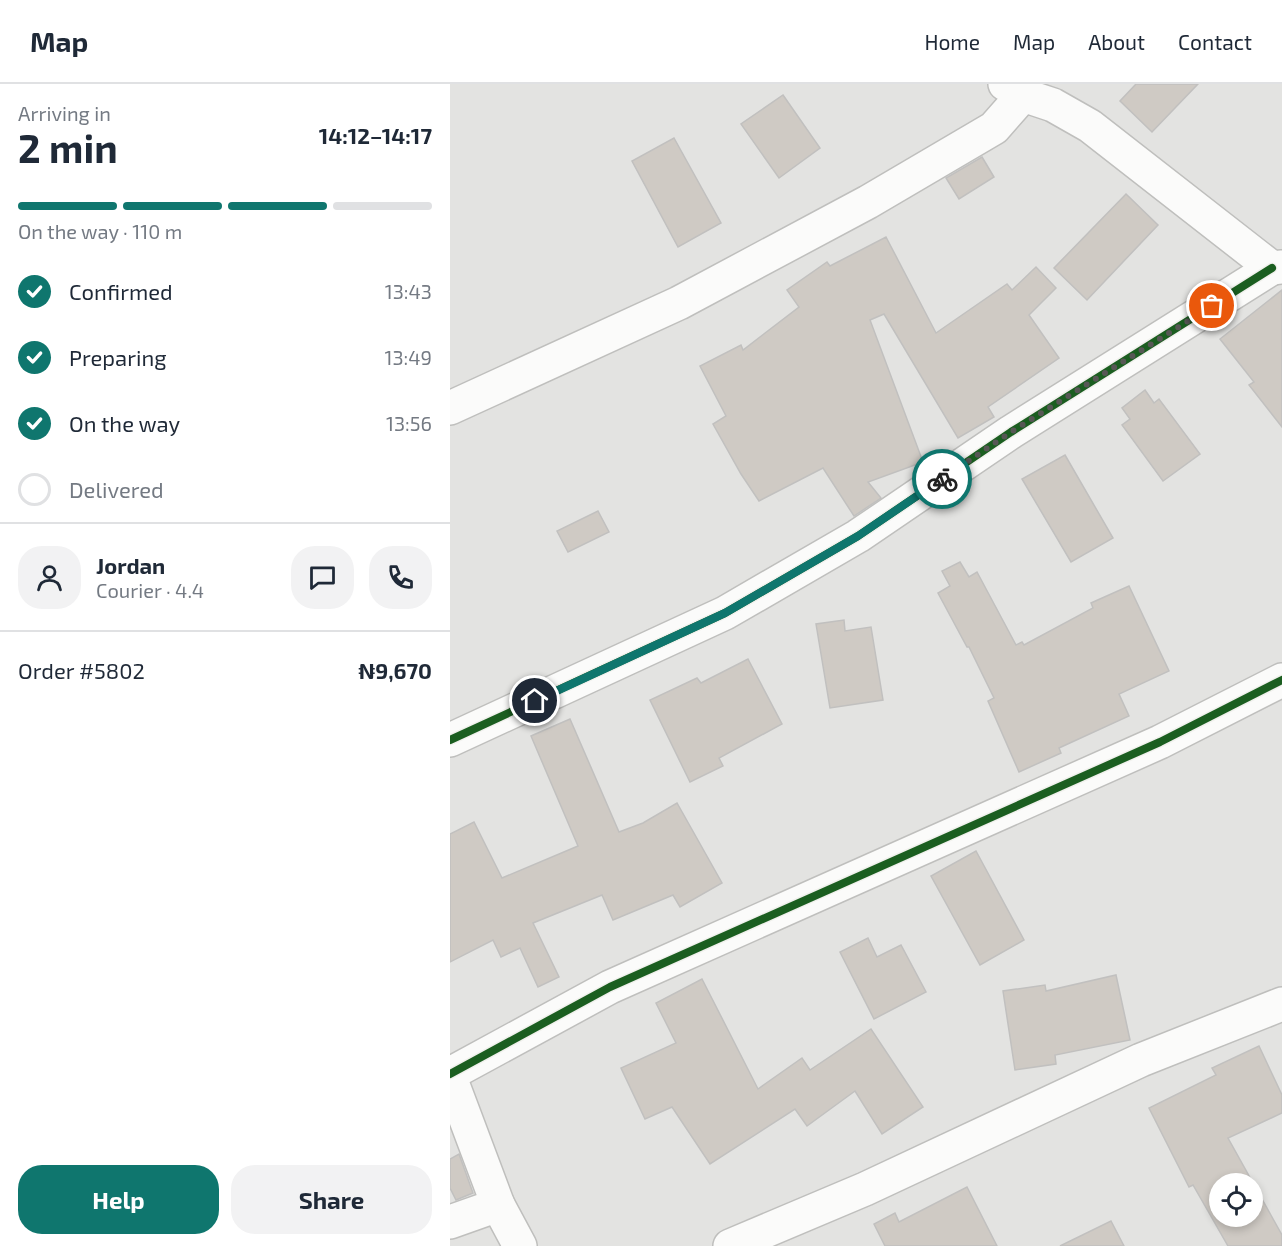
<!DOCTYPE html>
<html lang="en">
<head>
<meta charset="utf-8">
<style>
  :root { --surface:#fff; --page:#f2f2f3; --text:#1f2937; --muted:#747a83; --line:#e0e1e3; --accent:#0f766e }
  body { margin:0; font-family:"Exo 2",sans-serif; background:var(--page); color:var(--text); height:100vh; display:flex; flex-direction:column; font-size:22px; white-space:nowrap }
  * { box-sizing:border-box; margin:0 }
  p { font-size:20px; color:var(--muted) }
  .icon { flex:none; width:33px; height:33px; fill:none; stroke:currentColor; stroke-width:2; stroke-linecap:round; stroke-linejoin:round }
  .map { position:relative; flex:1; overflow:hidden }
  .panel { display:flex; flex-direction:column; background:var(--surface); width:450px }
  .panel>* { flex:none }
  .fabs { position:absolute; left:759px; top:1089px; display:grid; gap:12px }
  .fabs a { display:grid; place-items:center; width:54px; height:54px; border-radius:50%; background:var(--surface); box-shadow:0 3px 9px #0003; font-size:30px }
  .pin { position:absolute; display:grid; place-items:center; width:51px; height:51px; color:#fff; margin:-26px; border:3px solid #fff; border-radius:50%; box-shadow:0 2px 6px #0007 }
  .courier { position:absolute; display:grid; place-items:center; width:60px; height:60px; margin:-30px; border:4px solid #0f766e; border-radius:50%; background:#fff; color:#222; box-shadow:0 2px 8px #0007 }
  .overview em { font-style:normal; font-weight:700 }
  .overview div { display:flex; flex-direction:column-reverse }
  .overview { display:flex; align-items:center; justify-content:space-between; height:102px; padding:0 18px }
  h1 { font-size:39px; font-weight:700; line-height:45px }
  .bar { display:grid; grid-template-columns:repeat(4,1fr); gap:9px 6px; align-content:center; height:72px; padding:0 18px }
  .bar i { height:8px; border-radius:4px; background:var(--line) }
  .bar .current { background:var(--accent) }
  .bar p { grid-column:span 4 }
  .line { display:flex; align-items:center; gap:15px; padding:0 18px; border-top:2px solid var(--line) }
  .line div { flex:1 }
  .round { display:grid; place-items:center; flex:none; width:63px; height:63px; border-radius:24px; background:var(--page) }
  ol { padding:0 18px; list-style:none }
  li { display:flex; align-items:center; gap:18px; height:66px }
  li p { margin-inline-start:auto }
  li .icon { padding:6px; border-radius:50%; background:var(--accent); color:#fff; stroke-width:4 }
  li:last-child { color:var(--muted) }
  li i { width:33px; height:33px; border:3px solid var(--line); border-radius:50% }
  .cta { display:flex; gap:12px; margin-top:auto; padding:12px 18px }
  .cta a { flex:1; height:69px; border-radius:24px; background:var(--accent); color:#fff; font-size:24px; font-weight:700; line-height:69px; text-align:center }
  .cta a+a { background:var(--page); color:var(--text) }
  header { display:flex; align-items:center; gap:36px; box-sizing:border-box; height:84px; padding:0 30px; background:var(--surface); border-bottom:2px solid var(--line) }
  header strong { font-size:28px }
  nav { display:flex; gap:33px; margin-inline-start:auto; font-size:21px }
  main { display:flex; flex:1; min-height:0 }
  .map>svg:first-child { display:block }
  .building { fill:#cfcac4; stroke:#c1c0bf; stroke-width:1.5; fill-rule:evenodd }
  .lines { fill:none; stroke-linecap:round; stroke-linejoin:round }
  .street-casing { stroke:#bfbfbd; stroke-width:36 }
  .street { stroke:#fbfbfa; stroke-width:33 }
  .cycleway-casing { stroke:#f1f1ed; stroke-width:11 }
  .cycleway { stroke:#1b5e20; stroke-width:8 }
  .done { stroke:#575755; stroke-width:6; stroke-dasharray:0 10.8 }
  .route { stroke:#0f766e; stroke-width:8 }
</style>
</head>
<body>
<header>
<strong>Map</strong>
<nav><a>Home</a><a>Map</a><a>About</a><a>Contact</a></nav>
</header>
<main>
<section class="panel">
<div class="overview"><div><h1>2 min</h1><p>Arriving in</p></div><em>14:12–14:17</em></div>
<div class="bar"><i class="current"></i><i class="current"></i><i class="current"></i><i></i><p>On the way · 110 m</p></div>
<ol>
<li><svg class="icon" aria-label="check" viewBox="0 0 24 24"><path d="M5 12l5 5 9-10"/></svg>Confirmed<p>13:43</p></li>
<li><svg class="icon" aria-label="check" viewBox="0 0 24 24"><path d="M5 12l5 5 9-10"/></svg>Preparing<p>13:49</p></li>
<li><svg class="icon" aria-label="check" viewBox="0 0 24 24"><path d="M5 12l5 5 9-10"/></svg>On the way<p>13:56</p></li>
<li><i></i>Delivered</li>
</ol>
<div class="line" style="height:108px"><a class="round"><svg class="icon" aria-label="person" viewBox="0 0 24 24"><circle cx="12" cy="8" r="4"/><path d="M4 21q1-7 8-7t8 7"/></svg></a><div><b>Jordan</b><p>Courier · 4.4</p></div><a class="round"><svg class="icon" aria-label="chat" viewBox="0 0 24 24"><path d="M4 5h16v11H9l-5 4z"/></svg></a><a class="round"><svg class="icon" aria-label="phone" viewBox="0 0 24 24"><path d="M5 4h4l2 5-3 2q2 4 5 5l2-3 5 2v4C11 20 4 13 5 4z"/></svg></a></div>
<div class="line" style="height:78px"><div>Order #5802</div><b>₦9,670</b></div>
<div class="cta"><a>Help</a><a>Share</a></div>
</section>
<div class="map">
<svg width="832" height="1162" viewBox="0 0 832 1162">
  <rect width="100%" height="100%" fill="#e3e3e1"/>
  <g class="building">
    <polygon points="686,0 748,0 702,48 670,17"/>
    <polygon points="333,11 370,64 329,94 291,40"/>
    <polygon points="224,54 271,139 228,163 182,77"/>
    <polygon points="532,73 544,93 509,115 496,94"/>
    <polygon points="676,110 708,141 637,216 604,184"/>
    <polygon points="436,153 486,249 557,200 562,206 586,183 606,204 579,231 609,274 538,323 544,333 508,354 434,230 420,236 473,378 418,398 431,414 404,432 373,384 309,417 291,390 263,340 276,332 250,282 291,261 293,266 349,223 337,206 377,178 380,182"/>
    <polygon points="832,206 832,343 799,301 804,298 770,255"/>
    <polygon points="695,306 704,319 709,315 750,370 713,397 672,341 680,335 672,324"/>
    <polygon points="615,371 663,454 621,478 572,395"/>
    <polygon points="148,427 159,448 118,468 107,447"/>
    <polygon points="510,478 519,493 527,488 566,561 572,558 574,561 643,524 641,519 679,502 719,587 669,610 679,632 609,664 611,669 569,688 538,617 544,614 519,563 517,563 488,509 500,502 492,487"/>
    <polygon points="394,536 395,547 421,543 433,616 380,624 366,540"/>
    <polygon points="298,575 332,640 269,674 273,682 240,698 200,616 247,594 251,599"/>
    <polygon points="120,635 169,748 193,739 227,719 272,799 230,823 223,811 163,836 152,811 83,839 109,893 88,903 70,864 51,873 43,856 0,878 0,750 24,738 52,794 128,762 81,652"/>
    <polygon points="526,767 574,856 530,881 481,792"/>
    <polygon points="418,854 427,873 451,861 476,908 424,935 390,868"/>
    <polygon points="666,891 680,956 605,971 606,980 565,986 553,907 595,901 596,907"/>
    <polygon points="252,895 308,1005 352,974 360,986 421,945 473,1023 432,1050 405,1007 357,1042 345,1025 260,1080 222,1023 195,1035 171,984 226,959 206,919"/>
    <path d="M809 962 832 1011V1029L778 1054 832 1151V1162H778L743 1101 739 1103 699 1024 766 991 762 984ZM770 1100H802V1132H770Z"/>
    <polygon points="9,1070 23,1109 6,1116 0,1104 0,1075"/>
    <polygon points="517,1103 547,1162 435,1162 424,1140 445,1129 449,1138"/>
    <polygon points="661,1137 674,1162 610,1162"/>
  </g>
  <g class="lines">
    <defs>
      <g id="street">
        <polyline points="555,0 573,11 603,21 640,42 822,184 832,183"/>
        <polyline points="0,324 229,219 418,118 544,44 573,11"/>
        <polyline points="0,656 275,529 408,452 561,348 822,184"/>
        <polyline points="0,990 160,903 710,658 832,596"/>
        <polyline points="0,993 48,1121 70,1162"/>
        <polyline points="0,1138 48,1121"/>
        <polyline points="280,1162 415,1105 691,976 832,920"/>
      </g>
    </defs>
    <use href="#street" class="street-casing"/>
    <use href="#street" class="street"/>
    <defs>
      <g id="cycleway">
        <polyline points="0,656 275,529 408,452 561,348 822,184"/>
        <polyline points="0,990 160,903 710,658 832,596"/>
      </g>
    </defs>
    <use href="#cycleway" class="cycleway-casing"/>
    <use href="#cycleway" class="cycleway"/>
  </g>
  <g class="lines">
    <polyline class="done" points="492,395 561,348 762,222"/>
    <polyline class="route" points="85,617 275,529 408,452 492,395"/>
  </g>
</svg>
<div class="fabs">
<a><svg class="icon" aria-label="locate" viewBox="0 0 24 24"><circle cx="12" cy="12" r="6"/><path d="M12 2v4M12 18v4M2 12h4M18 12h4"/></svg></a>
</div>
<div class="pin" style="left:762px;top:222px;background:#ea580c"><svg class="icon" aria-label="bag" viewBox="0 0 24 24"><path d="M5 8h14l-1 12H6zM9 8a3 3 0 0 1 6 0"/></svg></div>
<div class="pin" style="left:85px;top:617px;background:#1f2937"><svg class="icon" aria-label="home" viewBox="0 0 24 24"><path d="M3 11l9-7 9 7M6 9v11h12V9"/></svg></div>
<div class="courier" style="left:492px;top:395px"><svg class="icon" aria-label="bike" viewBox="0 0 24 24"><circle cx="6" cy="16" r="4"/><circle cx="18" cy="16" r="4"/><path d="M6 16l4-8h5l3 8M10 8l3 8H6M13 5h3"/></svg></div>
</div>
</main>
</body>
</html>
